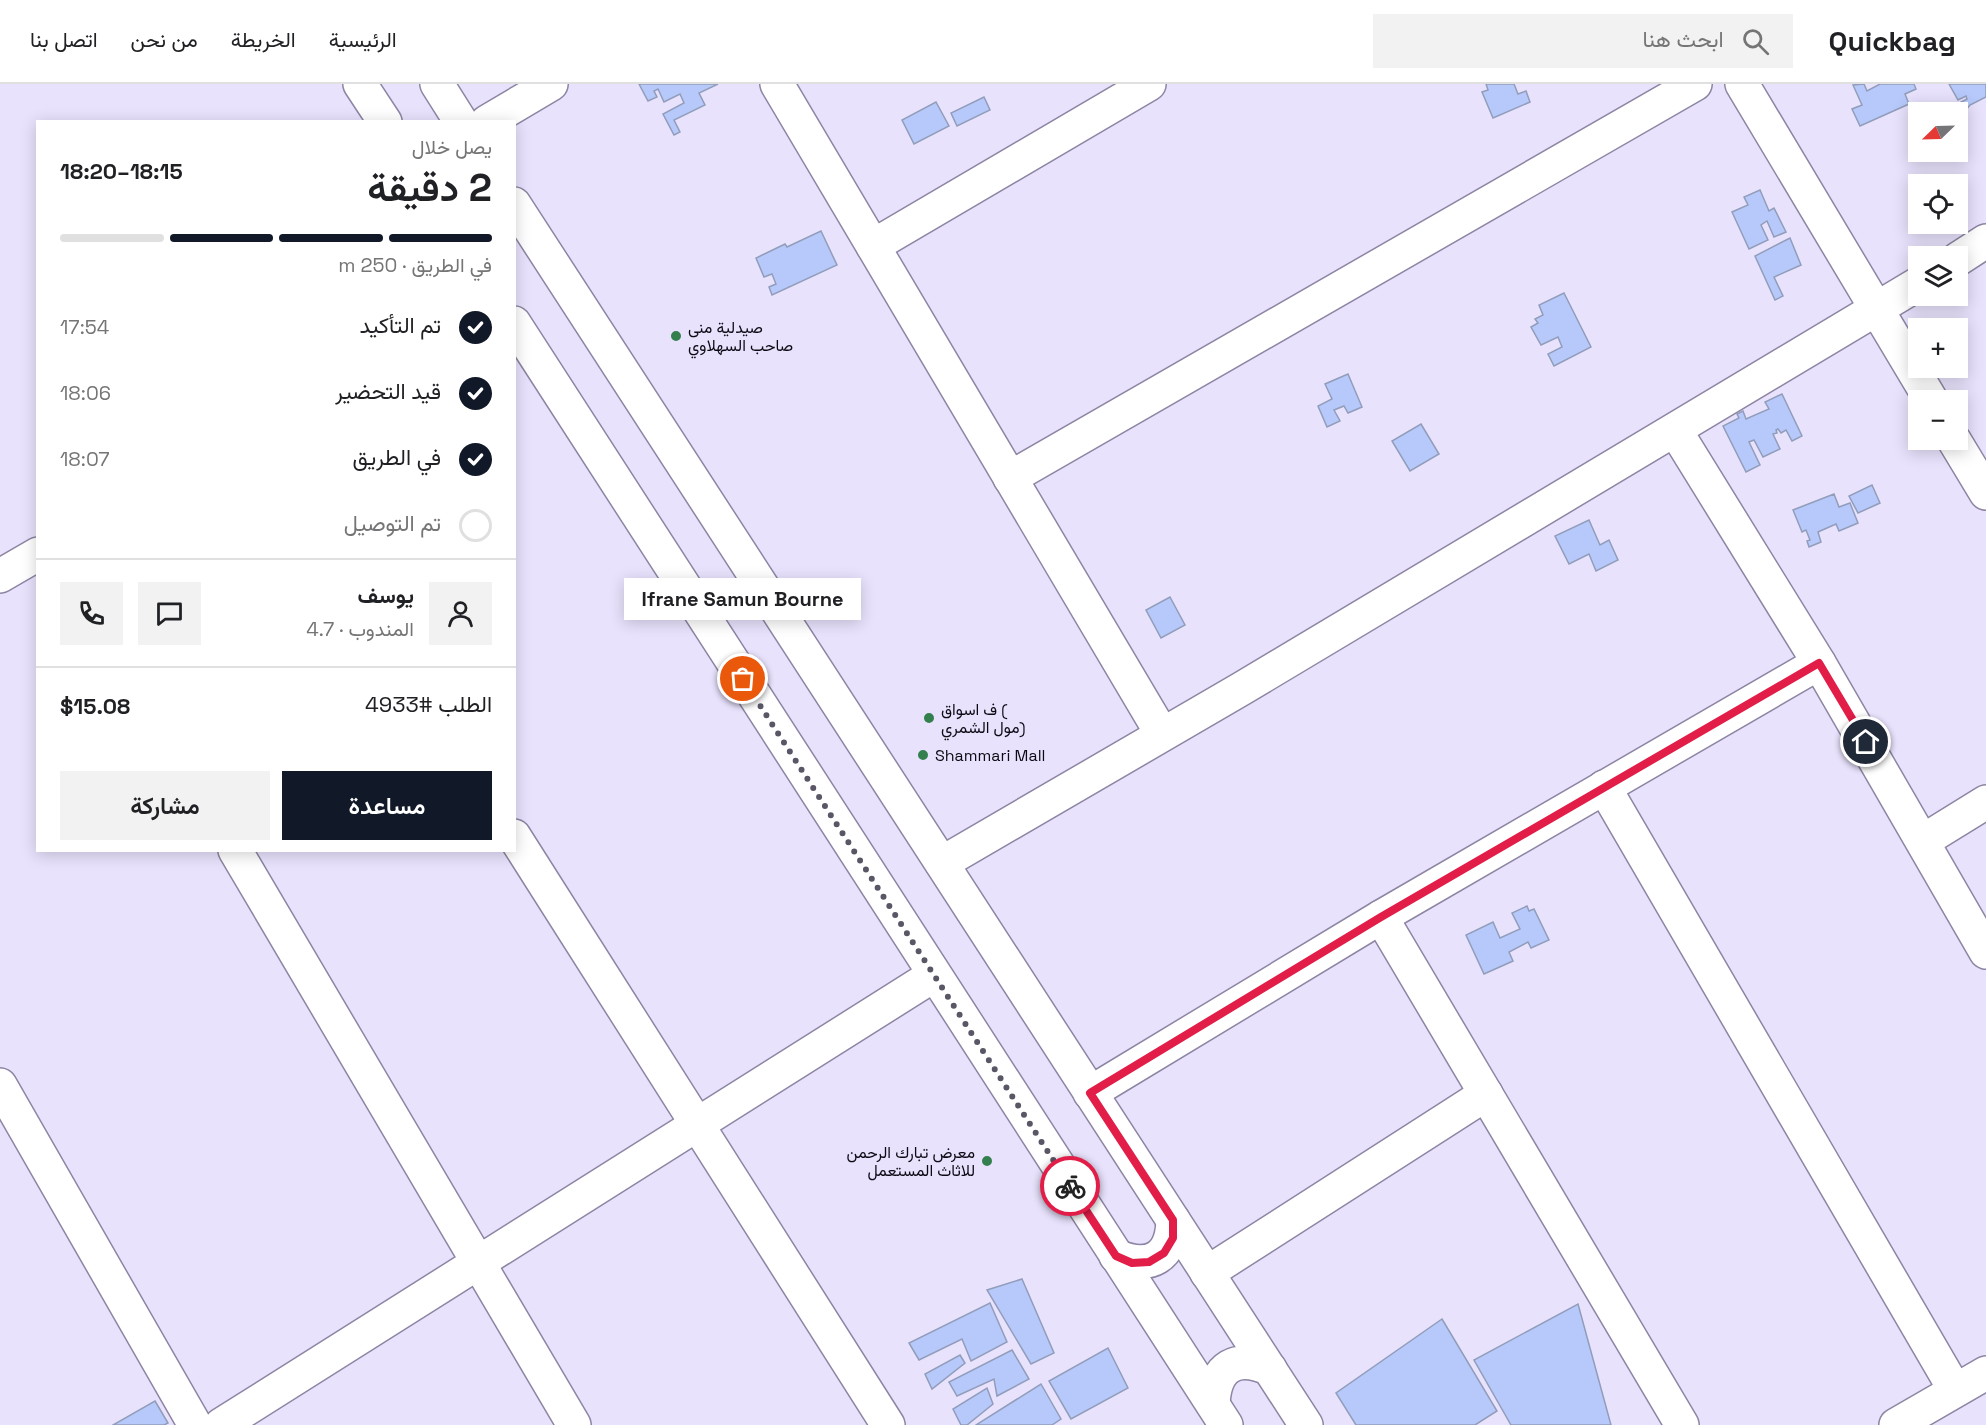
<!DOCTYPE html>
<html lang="ar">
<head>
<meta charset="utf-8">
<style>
  :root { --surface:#fff; --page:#f2f2f2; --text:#202124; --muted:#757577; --line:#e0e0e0; --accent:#111827 }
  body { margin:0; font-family:"Space Grotesk",Vazirmatn,sans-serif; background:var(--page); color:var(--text); direction:rtl; height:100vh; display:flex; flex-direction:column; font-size:22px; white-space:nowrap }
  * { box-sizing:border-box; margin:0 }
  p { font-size:20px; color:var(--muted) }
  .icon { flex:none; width:33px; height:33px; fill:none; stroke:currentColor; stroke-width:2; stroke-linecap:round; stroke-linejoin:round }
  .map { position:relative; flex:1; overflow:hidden; direction:ltr }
  .side { position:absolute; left:36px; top:36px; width:480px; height:732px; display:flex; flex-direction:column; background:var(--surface); border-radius:0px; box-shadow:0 3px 15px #0003; direction:rtl }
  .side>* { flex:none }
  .needle { width:39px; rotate:247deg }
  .controls { position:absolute; left:1908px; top:18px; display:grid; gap:12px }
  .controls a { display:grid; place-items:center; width:60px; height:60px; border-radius:0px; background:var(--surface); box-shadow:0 3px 15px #0003; font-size:30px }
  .pin { position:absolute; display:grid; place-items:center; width:51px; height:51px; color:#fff; margin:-26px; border:3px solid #fff; border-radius:50%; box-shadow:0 2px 6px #0007 }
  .courier { position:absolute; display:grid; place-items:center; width:60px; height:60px; margin:-30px; border:4px solid #e11d48; border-radius:50%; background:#fff; color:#222; box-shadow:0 2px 8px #0007 }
  .bubble { position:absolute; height:42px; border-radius:0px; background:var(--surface); box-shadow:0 3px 15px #0003; font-size:20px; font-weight:600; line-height:42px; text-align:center; direction:rtl }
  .overview em { font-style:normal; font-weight:600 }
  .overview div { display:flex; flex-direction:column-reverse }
  .overview { display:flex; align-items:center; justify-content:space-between; height:102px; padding:0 24px }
  h1 { font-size:39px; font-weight:600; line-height:45px }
  .bar { display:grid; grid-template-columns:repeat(4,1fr); gap:9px 6px; align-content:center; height:72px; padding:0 24px }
  .bar i { height:8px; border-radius:4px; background:var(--line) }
  .bar .active { background:var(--accent) }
  .bar p { grid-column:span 4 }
  .line { display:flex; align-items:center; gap:15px; padding:0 24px; border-top:2px solid var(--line) }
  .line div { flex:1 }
  .round { display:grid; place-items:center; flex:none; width:63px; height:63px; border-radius:0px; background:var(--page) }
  ol { padding:0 24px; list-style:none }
  li { display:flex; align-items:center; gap:18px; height:66px }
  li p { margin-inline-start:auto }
  li .icon { padding:6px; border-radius:50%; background:var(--accent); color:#fff; stroke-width:4 }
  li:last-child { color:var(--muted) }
  li i { width:33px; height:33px; border:3px solid var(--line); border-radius:50% }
  .action { display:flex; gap:12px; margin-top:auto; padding:12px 24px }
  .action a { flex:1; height:69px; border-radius:0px; background:var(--accent); color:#fff; font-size:24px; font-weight:600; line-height:69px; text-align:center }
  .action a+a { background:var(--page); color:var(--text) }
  header { display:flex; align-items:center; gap:36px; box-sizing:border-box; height:84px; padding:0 30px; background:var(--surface); border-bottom:2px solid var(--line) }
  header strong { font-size:28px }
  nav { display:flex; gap:33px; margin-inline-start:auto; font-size:21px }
  .search { width:420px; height:54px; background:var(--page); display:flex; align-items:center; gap:15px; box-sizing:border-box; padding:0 21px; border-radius:0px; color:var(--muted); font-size:22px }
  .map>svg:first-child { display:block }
  .building { fill:#b6c9fa; stroke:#919dba; stroke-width:1.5 }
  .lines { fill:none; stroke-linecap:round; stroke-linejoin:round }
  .street-casing { stroke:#8d85a3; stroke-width:36 }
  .secondary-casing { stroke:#8d85a3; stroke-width:36 }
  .street { stroke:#fff; stroke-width:33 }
  .secondary { stroke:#fff; stroke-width:33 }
  .done { stroke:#5a5666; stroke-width:6; stroke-dasharray:0 10.8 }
  .route { stroke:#e11d48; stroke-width:8 }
  .poi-dot { fill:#33804e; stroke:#e9e2fd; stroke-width:2 }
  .labels { text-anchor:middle; stroke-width:6; stroke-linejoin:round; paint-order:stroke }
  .poi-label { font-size:16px; fill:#0d0a14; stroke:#e9e2fd; text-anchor:start }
</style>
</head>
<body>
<header>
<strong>Quickbag</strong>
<div class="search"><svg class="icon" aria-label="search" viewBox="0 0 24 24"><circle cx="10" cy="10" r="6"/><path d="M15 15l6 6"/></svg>ابحث هنا</div>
<nav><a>الرئيسية</a><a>الخريطة</a><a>من نحن</a><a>اتصل بنا</a></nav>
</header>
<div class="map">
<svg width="1986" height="1341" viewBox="0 0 1986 1341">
  <rect width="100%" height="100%" fill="#e9e2fd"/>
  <g class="building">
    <polygon points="639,0 718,0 699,9 705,21 674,36 680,48 674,51 663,30 684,19 680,10 664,18 658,5 654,7 657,13 648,17"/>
    <polygon points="1486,0 1514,0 1518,10 1526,7 1530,18 1493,34 1482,8 1488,6"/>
    <polygon points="1864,0 1867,7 1880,0 1914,0 1916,5 1905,10 1909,20 1860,42 1852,25 1862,21 1853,1"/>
    <polygon points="1949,0 1986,0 1986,13 1970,21 1966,26 1961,18 1967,15 1966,12 1958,16"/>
    <polygon points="984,13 990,26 957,42 951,29"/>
    <polygon points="936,18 949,42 914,60 902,36"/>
    <polygon points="1760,106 1769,127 1774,124 1786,148 1774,153 1767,137 1761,141 1768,156 1749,165 1732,128 1748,121 1744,113"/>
    <polygon points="821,147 837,181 772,211 769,203 776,200 772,190 764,193 756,174 785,160 787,163"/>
    <polygon points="1790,154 1801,181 1774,193 1783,212 1775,216 1755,172"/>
    <polygon points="1564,209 1591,263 1554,282 1548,270 1562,263 1558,253 1541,261 1531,243 1538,239 1535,235 1543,231 1539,221"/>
    <polygon points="1348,290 1362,323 1348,329 1344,322 1334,326 1340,337 1327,343 1318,322 1332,315 1325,300"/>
    <polygon points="1782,310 1802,352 1792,357 1786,346 1781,349 1778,345 1776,346 1777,349 1773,350 1780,365 1763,373 1754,356 1749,358 1760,381 1746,388 1723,342 1739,334 1737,330 1743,327 1746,335 1769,325 1765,318"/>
    <polygon points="1421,340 1439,370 1410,387 1392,357"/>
    <polygon points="1872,401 1880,419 1858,429 1849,412"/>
    <polygon points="1834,410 1839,423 1850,419 1858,439 1839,447 1836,440 1818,448 1821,458 1809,463 1807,457 1810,456 1806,446 1802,448 1793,426"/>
    <polygon points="1589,436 1600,461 1609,456 1618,476 1596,487 1589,470 1569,480 1555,452"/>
    <polygon points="1170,513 1185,541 1161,554 1146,526"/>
    <polygon points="1527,822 1529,827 1534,825 1549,856 1531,864 1528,858 1509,868 1513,877 1484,890 1466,851 1493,838 1500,854 1520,845 1512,829"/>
    <polygon points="1022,1195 1054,1269 1031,1280 987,1206"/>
    <polygon points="990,1219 1007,1258 971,1277 962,1255 919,1276 909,1259"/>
    <polygon points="1578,1220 1611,1341 1511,1341 1474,1276"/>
    <polygon points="1442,1235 1497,1327 1475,1341 1356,1341 1336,1309"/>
    <polygon points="1108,1264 1128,1304 1071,1335 1049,1297"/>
    <polygon points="1012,1266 1029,1295 997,1312 994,1295 957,1312 949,1298"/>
    <polygon points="960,1271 965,1279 932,1305 925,1290"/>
    <polygon points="1041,1300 1061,1335 1052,1341 976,1341"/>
    <polygon points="987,1304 993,1320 967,1341 961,1341 953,1325"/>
    <polygon points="155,1317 168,1339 164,1341 113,1341"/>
  </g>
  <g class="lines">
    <defs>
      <g id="street">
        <polyline points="777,0 1162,650"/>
        <polyline points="1742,0 1931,316"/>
        <polyline points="487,38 551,0"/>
        <polyline points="873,162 1149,0"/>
        <polyline points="1958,175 1986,157"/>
        <polyline points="1675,346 1819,579 1986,868"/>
        <polyline points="1954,356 1986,409"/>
        <polyline points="1010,394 1695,0"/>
        <polyline points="0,492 38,470"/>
        <polyline points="1604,703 1955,1306"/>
        <polyline points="514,752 888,1341"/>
        <polyline points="1923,757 1986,718"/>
        <polyline points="235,766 574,1341"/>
        <polyline points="942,779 1241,605 1918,200"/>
        <polyline points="1381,833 1682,1341"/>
        <polyline points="0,1001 195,1341"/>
        <polyline points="1090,1009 1381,833 1819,579"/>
        <polyline points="1207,1189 1486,1010"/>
        <polyline points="221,1341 934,891"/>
        <polyline points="1896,1341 1986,1289"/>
      </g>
      <g id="secondary">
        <polyline points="360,0 385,38"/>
        <polyline points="437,0 461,38"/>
        <polyline points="514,120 1306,1341"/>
        <polyline points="514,239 1226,1341"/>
        <path d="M1116 1172C1150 1186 1172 1174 1173 1136"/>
        <path d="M1213 1320C1215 1282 1236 1270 1270 1285"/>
      </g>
    </defs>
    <use href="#street" class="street-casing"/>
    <use href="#secondary" class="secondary-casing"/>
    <use href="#street" class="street"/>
    <use href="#secondary" class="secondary"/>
  </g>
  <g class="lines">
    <polyline class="done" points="743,595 1070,1102"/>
    <polyline class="route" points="1070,1102 1116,1172 1132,1179 1149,1178 1164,1169 1173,1154 1173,1136 1090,1009 1381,833 1819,579 1866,658"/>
  </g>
  <g class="poi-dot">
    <circle cx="676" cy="252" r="6"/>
    <circle cx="929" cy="634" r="6"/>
    <circle cx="923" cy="671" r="6"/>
    <circle cx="987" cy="1077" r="6"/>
  </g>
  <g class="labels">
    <g class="poi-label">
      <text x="688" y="249">صيدلية منى<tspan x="688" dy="18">صاحب السهلاوي</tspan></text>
      <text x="941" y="631">ف اسواق (<tspan x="941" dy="18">مول الشمري)</tspan></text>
      <text x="935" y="677">Shammari Mall</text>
      <text x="975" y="1074" text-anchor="end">معرض تبارك الرحمن<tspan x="975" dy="18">للاثاث المستعمل</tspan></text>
    </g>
  </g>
</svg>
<div class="controls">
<a><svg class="needle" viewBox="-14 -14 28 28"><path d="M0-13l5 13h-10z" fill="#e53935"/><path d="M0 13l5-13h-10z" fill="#757577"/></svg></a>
<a><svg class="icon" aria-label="locate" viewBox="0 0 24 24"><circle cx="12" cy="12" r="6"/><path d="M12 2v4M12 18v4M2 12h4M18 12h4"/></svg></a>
<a><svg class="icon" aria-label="layers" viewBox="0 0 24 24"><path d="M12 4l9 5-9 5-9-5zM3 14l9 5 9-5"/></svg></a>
<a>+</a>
<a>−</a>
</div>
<div class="pin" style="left:743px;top:595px;background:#ea580c"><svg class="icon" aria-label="bag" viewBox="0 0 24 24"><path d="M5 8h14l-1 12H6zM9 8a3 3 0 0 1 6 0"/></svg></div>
<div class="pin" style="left:1866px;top:658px;background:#1f2937"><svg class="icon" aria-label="home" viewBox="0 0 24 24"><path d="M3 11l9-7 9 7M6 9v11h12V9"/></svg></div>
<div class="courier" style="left:1070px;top:1102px"><svg class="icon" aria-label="bike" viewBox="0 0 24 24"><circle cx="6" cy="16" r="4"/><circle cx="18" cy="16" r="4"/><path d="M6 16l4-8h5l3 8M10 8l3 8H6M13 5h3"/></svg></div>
<div class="bubble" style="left:624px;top:494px;width:237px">Ifrane Samun Bourne</div>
<section class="side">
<div class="overview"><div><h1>2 دقيقة</h1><p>يصل خلال</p></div><em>18:15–18:20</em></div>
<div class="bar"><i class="active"></i><i class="active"></i><i class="active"></i><i></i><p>في الطريق · 250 m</p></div>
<ol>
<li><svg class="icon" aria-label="check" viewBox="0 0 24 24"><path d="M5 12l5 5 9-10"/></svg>تم التأكيد<p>17:54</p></li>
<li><svg class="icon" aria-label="check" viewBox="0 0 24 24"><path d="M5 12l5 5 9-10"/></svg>قيد التحضير<p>18:06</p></li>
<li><svg class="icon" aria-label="check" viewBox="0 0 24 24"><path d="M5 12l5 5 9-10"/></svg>في الطريق<p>18:07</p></li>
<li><i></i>تم التوصيل</li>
</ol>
<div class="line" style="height:108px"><a class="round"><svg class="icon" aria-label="person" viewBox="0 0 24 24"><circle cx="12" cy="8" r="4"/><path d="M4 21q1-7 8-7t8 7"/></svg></a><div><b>يوسف</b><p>المندوب · 4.7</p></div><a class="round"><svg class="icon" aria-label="chat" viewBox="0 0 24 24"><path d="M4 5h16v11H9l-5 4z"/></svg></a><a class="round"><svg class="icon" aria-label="phone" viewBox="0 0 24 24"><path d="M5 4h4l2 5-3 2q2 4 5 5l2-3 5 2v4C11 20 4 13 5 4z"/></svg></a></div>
<div class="line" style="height:78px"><div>الطلب #4933</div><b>$15.08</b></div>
<div class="action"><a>مساعدة</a><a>مشاركة</a></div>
</section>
</div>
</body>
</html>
